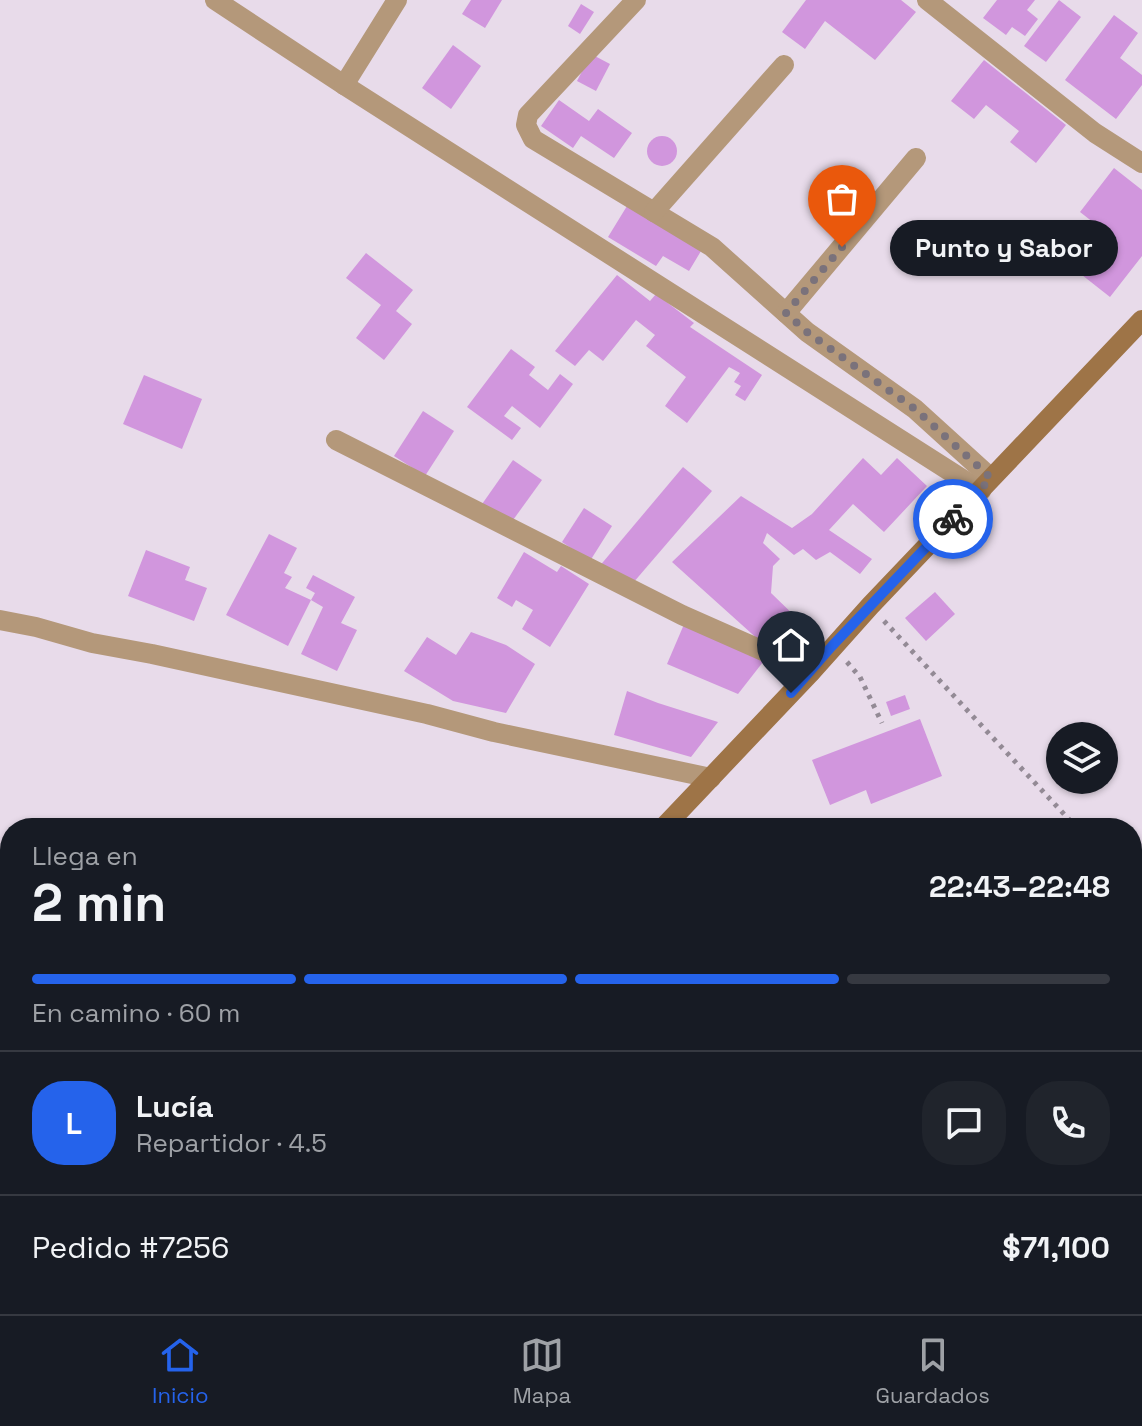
<!DOCTYPE html>
<html lang="es">
<head>
<meta charset="utf-8">
<style>
  :root { --surface:#171b24; --page:#20242c; --text:#f1f3f6; --muted:#9ea1a6; --line:#363941; --accent:#2563eb }
  body { margin:0; font-family:"Space Grotesk",sans-serif; background:var(--page); color:var(--text); height:100vh; display:flex; flex-direction:column; font-size:30px; white-space:nowrap }
  * { box-sizing:border-box; margin:0 }
  p { font-size:26px; color:var(--muted) }
  .icon { flex:none; width:44px; height:44px; fill:none; stroke:currentColor; stroke-width:2; stroke-linecap:round; stroke-linejoin:round }
  .map { position:relative; flex:1; overflow:hidden }
  .drawer { position:absolute; left:0px; top:818px; width:1142px; height:496px; display:flex; flex-direction:column; background:var(--surface); border-radius:32px 32px 0 0; box-shadow:0 2px 6px #0004 }
  .drawer>* { flex:none }
  .tools { position:absolute; left:1046px; top:722px; display:grid; gap:16px }
  .tools a { display:grid; place-items:center; width:72px; height:72px; border-radius:50%; background:var(--surface); box-shadow:0 2px 6px #0004; font-size:40px }
  .pin { position:absolute; display:grid; place-items:center; width:68px; height:68px; color:#fff; margin:-82px -34px; border-radius:50% 50% 50% 0; rotate:-45deg; box-shadow:0 0 8px #0007 }
  .pin .icon { rotate:45deg }
  .courier { position:absolute; display:grid; place-items:center; width:80px; height:80px; margin:-40px; border:6px solid #2563eb; border-radius:50%; background:#fff; color:#222; box-shadow:0 2px 10px #0007 }
  .bubble { position:absolute; height:56px; border-radius:28px; background:var(--surface); box-shadow:0 2px 6px #0004; font-size:26px; font-weight:600; line-height:56px; text-align:center }
  .headline em { font-style:normal; font-weight:600 }
  .headline div { display:flex; flex-direction:column-reverse }
  .headline { display:flex; align-items:center; justify-content:space-between; height:136px; padding:0 32px }
  h1 { font-size:52px; font-weight:600; line-height:60px }
  .bar { display:grid; grid-template-columns:repeat(4,1fr); gap:12px 8px; align-content:center; height:96px; padding:0 32px }
  .bar i { height:10px; border-radius:6px; background:var(--line) }
  .bar .on { background:var(--accent) }
  .bar p { grid-column:span 4 }
  .line { display:flex; align-items:center; gap:20px; padding:0 32px; border-top:2px solid var(--line) }
  .line div { flex:1 }
  .round { display:grid; place-items:center; flex:none; width:84px; height:84px; border-radius:32px; background:var(--page) }
  .dock { display:flex; justify-content:space-around; align-items:center; height:112px; border-top:2px solid var(--line); background:var(--surface); font-size:22px; color:var(--muted) }
  .dock a { display:grid; justify-items:center; gap:4px }
  .dock .on { color:var(--accent) }
  .map>svg:first-child { display:block }
  .building { fill:#d196dd }
  .lines { fill:none; stroke-linecap:round; stroke-linejoin:round }
  .path { stroke:#938a95; stroke-width:5; stroke-dasharray:4 6; stroke-linecap:butt }
  .service { stroke:#b4987a; stroke-width:14 }
  .minor { stroke:#b4987a; stroke-width:20 }
  .secondary { stroke:#9e7447; stroke-width:20 }
  .done { stroke:#7a727b; stroke-width:8; stroke-dasharray:0 14.4 }
  .route { stroke:#2563eb; stroke-width:10 }
</style>
</head>
<body>
<div class="map">
<svg width="1142" height="1314" viewBox="0 0 1142 1314">
  <rect width="100%" height="100%" fill="#e8dbea"/>
  <g class="building">
    <polygon points="471,0 502,0 485,28 462,14"/>
    <polygon points="806,0 901,0 916,12 875,60 825,21 805,49 782,32"/>
    <polygon points="997,0 1035,0 1027,10 1038,19 1025,36 1012,27 1006,35 983,18"/>
    <polygon points="1059,0 1081,17 1046,62 1024,46"/>
    <polygon points="581,4 594,12 580,34 568,26"/>
    <polygon points="1114,15 1138,33 1120,58 1142,75 1142,85 1116,119 1065,80"/>
    <polygon points="453,45 481,66 451,109 422,88"/>
    <polygon points="591,54 610,64 596,91 577,81"/>
    <polygon points="984,60 1066,125 1036,163 1010,142 1019,131 986,105 974,119 951,101"/>
    <polygon points="559,100 589,121 598,109 632,133 614,158 581,136 573,148 541,126"/>
    <circle cx="662" cy="151" r="15"/>
    <polygon points="1114,168 1142,190 1142,256 1110,297 1068,264 1098,226 1080,212"/>
    <polygon points="627,206 701,251 689,271 663,256 656,266 608,237"/>
    <polygon points="366,253 413,290 396,311 412,324 384,360 356,338 381,305 346,278"/>
    <polygon points="617,275 650,301 656,294 694,323 690,327 762,375 745,401 735,395 741,386 734,382 740,373 729,367 687,423 665,406 686,377 646,346 655,335 636,320 603,361 589,350 575,366 555,351"/>
    <polygon points="511,349 535,367 529,375 548,390 560,374 573,384 540,428 512,406 504,416 521,428 512,440 467,407"/>
    <polygon points="144,375 202,399 182,449 123,424"/>
    <polygon points="423,411 454,431 425,476 394,456"/>
    <polygon points="863,458 881,475 897,458 927,486 884,532 853,504 829,530 872,559 860,574 830,552 816,560 803,549 794,555 767,533 763,543 780,559 773,566 771,593 801,622 771,651 672,562 741,496 792,528 812,514"/>
    <polygon points="513,460 542,480 508,527 480,507"/>
    <polygon points="683,467 712,491 633,583 598,568"/>
    <polygon points="584,508 612,526 590,561 562,542"/>
    <polygon points="269,534 297,548 284,573 292,577 285,588 311,600 288,646 226,615"/>
    <polygon points="146,550 190,567 185,580 207,588 194,621 128,596"/>
    <polygon points="524,552 557,572 561,566 589,584 550,647 522,629 533,610 516,600 512,607 497,598"/>
    <polygon points="313,575 355,597 341,623 357,630 337,671 301,654 323,607 311,600 315,593 306,588"/>
    <polygon points="935,592 955,614 926,641 905,618"/>
    <polygon points="685,622 767,657 738,694 667,664"/>
    <polygon points="471,632 506,645 535,664 506,713 453,701 404,671 427,637 456,655"/>
    <polygon points="627,691 658,703 718,722 691,757 614,735"/>
    <polygon points="905,695 910,709 891,716 886,702"/>
    <polygon points="920,719 942,776 871,804 866,790 830,805 812,760"/>
  </g>
  <g class="lines">
    <g class="path">
      <polyline points="884,621 1077,828"/>
      <polyline points="847,662 860,677 882,723"/>
      <polyline points="1132,886 1142,897"/>
    </g>
    <polyline class="service" points="355,1314 364,1304"/>
    <g class="minor">
      <polyline points="215,0 344,85 981,491"/>
      <polyline points="636,0 528,115 526,125 533,139 712,247 807,332 915,409 991,478"/>
      <polyline points="927,0 1095,133 1142,163"/>
      <polyline points="344,85 397,0"/>
      <polyline points="654,212 784,65"/>
      <polyline points="786,313 916,158"/>
      <polyline points="336,440 682,615 811,672"/>
      <polyline points="0,620 36,627 92,643 152,654 427,714 494,732 711,778"/>
      <polyline points="0,1144 10,1152"/>
    </g>
    <g class="secondary">
      <polyline points="663,828 811,672 870,606 1142,320"/>
      <polyline points="182,1314 192,1304"/>
    </g>
  </g>
  <g class="lines">
    <polyline class="done" points="842,247 786,313 807,332 915,409 991,478 953,519"/>
    <polyline class="route" points="791,693 832,646 953,519"/>
  </g>
</svg>
<div class="tools">
<a><svg class="icon" aria-label="layers" viewBox="0 0 24 24"><path d="M12 4l9 5-9 5-9-5zM3 14l9 5 9-5"/></svg></a>
</div>
<div class="pin" style="left:842px;top:247px;background:#ea580c"><svg class="icon" aria-label="bag" viewBox="0 0 24 24"><path d="M5 8h14l-1 12H6zM9 8a3 3 0 0 1 6 0"/></svg></div>
<div class="pin" style="left:791px;top:693px;background:#1f2937"><svg class="icon" aria-label="home" viewBox="0 0 24 24"><path d="M3 11l9-7 9 7M6 9v11h12V9"/></svg></div>
<div class="courier" style="left:953px;top:519px"><svg class="icon" aria-label="bike" viewBox="0 0 24 24"><circle cx="6" cy="16" r="4"/><circle cx="18" cy="16" r="4"/><path d="M6 16l4-8h5l3 8M10 8l3 8H6M13 5h3"/></svg></div>
<div class="bubble" style="left:890px;top:220px;width:228px">Punto y Sabor</div>
<section class="drawer">
<div class="headline"><div><h1>2 min</h1><p>Llega en</p></div><em>22:43–22:48</em></div>
<div class="bar"><i class="on"></i><i class="on"></i><i class="on"></i><i></i><p>En camino · 60 m</p></div>
<div class="line" style="height:144px"><b class="round" style="background:var(--accent);color:#fff">L</b><div><b>Lucía</b><p>Repartidor · 4.5</p></div><a class="round"><svg class="icon" aria-label="chat" viewBox="0 0 24 24"><path d="M4 5h16v11H9l-5 4z"/></svg></a><a class="round"><svg class="icon" aria-label="phone" viewBox="0 0 24 24"><path d="M5 4h4l2 5-3 2q2 4 5 5l2-3 5 2v4C11 20 4 13 5 4z"/></svg></a></div>
<div class="line" style="height:104px"><div>Pedido #7256</div><b>$71,100</b></div>
</section>
</div>
<nav class="dock">
<a class="on"><svg class="icon" aria-label="home" viewBox="0 0 24 24"><path d="M3 11l9-7 9 7M6 9v11h12V9"/></svg>Inicio</a>
<a><svg class="icon" aria-label="map" viewBox="0 0 24 24"><path d="M3 6l6-2 6 2 6-2v14l-6 2-6-2-6 2zM9 4v14M15 6v14"/></svg>Mapa</a>
<a><svg class="icon" aria-label="saved" viewBox="0 0 24 24"><path d="M7 4h10v16l-5-4-5 4z"/></svg>Guardados</a>
</nav>
</body>
</html>
